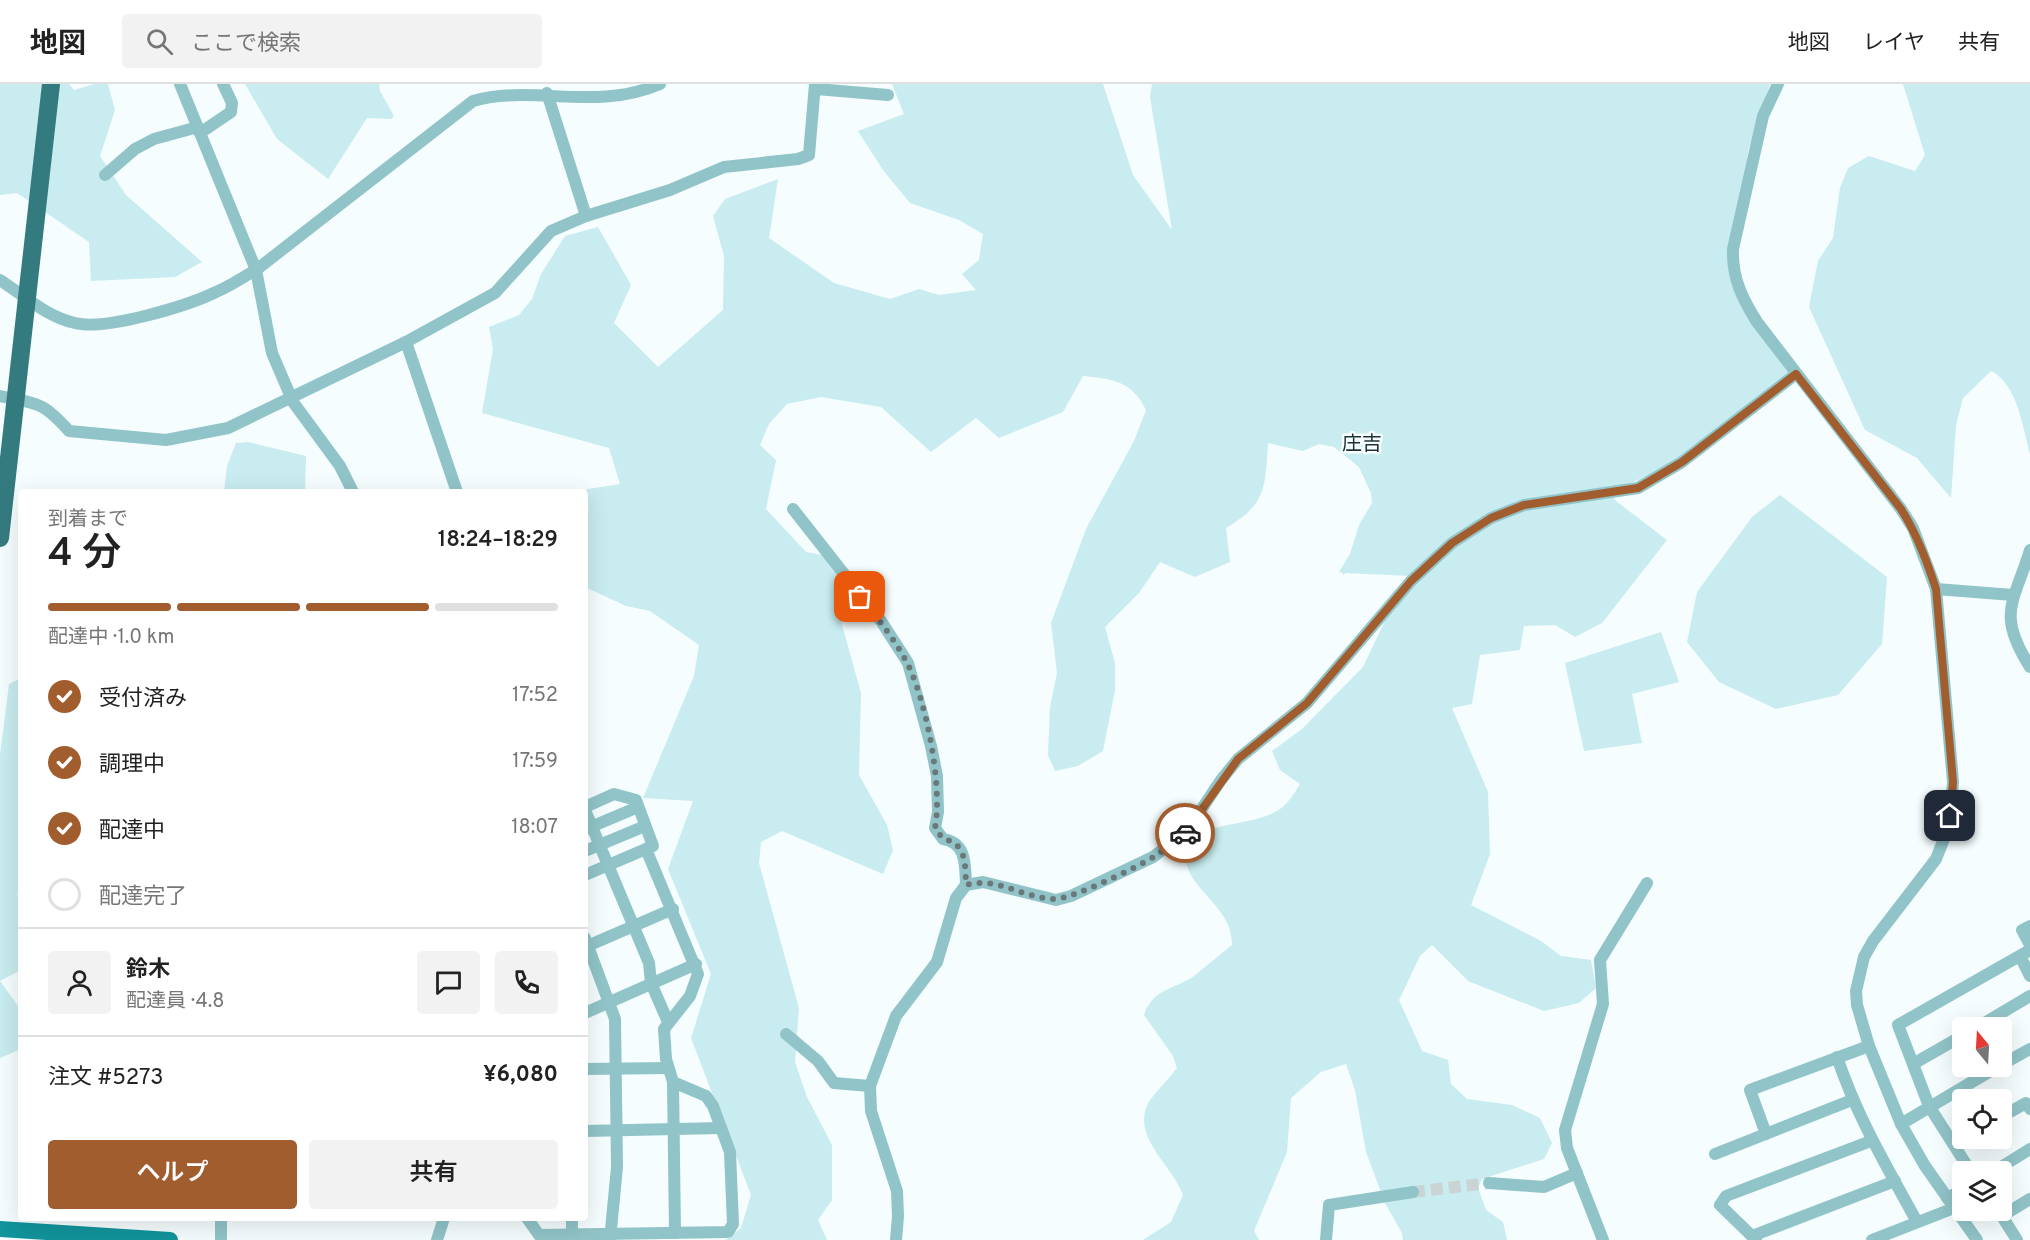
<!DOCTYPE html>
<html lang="ja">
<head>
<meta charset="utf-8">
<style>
  :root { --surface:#fff; --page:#f2f2f2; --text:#222; --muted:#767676; --line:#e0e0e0; --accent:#a25d2f }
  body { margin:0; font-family:Overpass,"Noto Sans JP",sans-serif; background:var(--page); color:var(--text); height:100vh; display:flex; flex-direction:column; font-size:22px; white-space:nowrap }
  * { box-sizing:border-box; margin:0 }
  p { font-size:20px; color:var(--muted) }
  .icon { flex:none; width:33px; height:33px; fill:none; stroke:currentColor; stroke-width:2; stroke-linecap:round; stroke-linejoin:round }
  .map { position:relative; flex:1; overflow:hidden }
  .side { position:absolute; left:18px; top:405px; width:570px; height:732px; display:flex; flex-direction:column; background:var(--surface); border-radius:6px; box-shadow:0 6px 24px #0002 }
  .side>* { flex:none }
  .needle { width:39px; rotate:342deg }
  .controls { position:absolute; left:1952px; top:933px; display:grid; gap:12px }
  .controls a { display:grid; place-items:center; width:60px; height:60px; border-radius:6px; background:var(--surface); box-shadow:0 6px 24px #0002; font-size:30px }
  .pin { position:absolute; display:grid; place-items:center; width:51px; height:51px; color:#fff; margin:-26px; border-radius:12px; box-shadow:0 3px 9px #0006 }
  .courier { position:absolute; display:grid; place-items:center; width:60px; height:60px; margin:-30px; border:4px solid #a25d2f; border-radius:50%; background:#fff; color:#222; box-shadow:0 2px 8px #0007 }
  .head em { font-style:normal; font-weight:600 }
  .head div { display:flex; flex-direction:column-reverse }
  .head { display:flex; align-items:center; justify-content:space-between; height:102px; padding:0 30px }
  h1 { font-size:39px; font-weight:600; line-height:45px }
  .bar { display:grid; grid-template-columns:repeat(4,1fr); gap:9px 6px; align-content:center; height:72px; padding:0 30px }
  .bar i { height:8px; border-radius:4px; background:var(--line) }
  .bar .on { background:var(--accent) }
  .bar p { grid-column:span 4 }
  .line { display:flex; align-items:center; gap:15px; padding:0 30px; border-top:2px solid var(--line) }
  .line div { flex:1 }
  .round { display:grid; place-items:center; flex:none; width:63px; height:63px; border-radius:6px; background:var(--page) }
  ol { padding:0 30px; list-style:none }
  li { display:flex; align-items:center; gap:18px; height:66px }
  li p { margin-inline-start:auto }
  li .icon { padding:6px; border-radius:50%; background:var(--accent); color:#fff; stroke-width:4 }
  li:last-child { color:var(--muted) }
  li i { width:33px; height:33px; border:3px solid var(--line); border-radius:50% }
  .action { display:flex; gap:12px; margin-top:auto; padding:12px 30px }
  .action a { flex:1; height:69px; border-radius:6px; background:var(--accent); color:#fff; font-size:24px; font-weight:600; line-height:69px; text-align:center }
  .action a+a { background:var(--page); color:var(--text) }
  header { display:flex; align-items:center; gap:36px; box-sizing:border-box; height:84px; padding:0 30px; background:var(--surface); border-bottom:2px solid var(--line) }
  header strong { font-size:28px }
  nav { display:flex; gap:33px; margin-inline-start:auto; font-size:21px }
  .search { width:420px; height:54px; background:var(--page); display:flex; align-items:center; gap:15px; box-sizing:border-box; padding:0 21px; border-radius:6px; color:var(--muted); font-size:22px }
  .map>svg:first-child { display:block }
  .green { fill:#c8ecef }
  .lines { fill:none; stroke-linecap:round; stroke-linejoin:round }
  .minor-tunnel { stroke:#cad4d5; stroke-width:12; stroke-dasharray:12 6; stroke-linecap:butt }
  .minor { stroke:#91c4c8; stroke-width:12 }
  .major { stroke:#11949c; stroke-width:16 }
  .highway { stroke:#347b80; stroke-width:18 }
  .done { stroke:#6a7879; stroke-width:6; stroke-dasharray:0 10.8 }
  .route { stroke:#a25d2f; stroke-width:8 }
  .labels { text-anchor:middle; stroke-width:5; stroke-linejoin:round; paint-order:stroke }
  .quarter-label { font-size:20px; fill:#1f3032; stroke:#f5fdfe }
</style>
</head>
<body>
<header>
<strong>地図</strong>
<div class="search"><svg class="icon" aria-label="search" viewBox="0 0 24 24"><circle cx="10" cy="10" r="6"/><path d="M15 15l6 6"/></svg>ここで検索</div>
<nav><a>地図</a><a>レイヤ</a><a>共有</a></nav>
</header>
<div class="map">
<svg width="2030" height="1156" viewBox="0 0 2030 1156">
  <rect width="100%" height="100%" fill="#f5fdfe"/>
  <g class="green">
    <polygon points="0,0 69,0 74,6 94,0 108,0 115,26 100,72 126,111 202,178 175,193 91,197 89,158 17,109 0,111"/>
    <polygon points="245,0 379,0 380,7 394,32 391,35 367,34 328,95 277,55"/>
    <path d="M892 0H1103L1133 91 1172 146 1150 13 1152 0H1770L1749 64 1730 178 1790 290C1736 331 1676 391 1609 405L1616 417 1667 456 1602 539 1575 553 1555 541 1524 542 1520 566 1480 571 1472 620 1452 624 1488 708 1490 770 1471 821 1541 857 1561 872 1591 876 1596 904 1579 919 1544 927 1468 897 1432 861 1420 872 1399 916 1422 967 1448 976 1451 1000 1467 1015 1512 1021 1540 1034 1552 1059 1544 1075 1482 1095 1478 1104 1486 1126 1503 1138 1507 1156H1403L1402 1149 1385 1119 1366 1068 1355 1006 1346 980 1321 988 1291 1014 1287 1068 1254 1147 1259 1156H1143L1171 1138 1183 1111C1173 1081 1128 1051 1150 1016 1158 1005 1169 995 1177 984L1173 972 1144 931C1153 904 1174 906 1194 892 1207 882 1219 871 1232 861 1232 832 1210 818 1194 796 1187 786 1185 775 1183 764 1209 735 1244 744 1275 728 1286 723 1294 710 1300 700L1280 686 1272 667 1302 645 1363 583 1393 520 1410 492 1346 489 1343 491V489L1339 488 1350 470 1359 441 1372 419 1371 409 1359 383 1334 363 1319 360 1303 367 1268 359C1265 403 1267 420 1226 444L1230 478 1195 493 1160 478 1139 509 1105 543 1115 579V606L1103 667 1078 682 1055 687 1048 671 1050 623 1057 589 1051 539 1086 445 1134 357 1146 326C1132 297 1113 295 1083 292L1063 328 999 354 976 334 931 368 881 323 821 313 787 320 769 340 760 361 776 376 766 425 806 468 834 473 841 507 839 530 861 609 859 691 887 741 893 766 883 790 782 747 761 758 759 779 799 924 795 978 807 1013 832 1061V1116L818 1136 827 1156H726L741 1144 751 1111 691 954 711 890 668 785 693 717 643 714 694 592 699 561 650 527 626 522 585 503 584 408 588 405 620 400 609 364 482 329 493 265 489 243 519 231 532 215 541 190 565 152 598 143 631 201 614 239 658 283 723 226 724 172 713 132 725 115 778 95 769 154 834 199 890 215 919 205 939 211 976 206 962 190 979 176 983 150 959 136 910 119 883 86 858 47 904 30Z"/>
    <path d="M1903 0H2030V370C2023 344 2017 299 1991 287L1963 314 1956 341 1951 414 1917 374 1865 346 1809 223 1818 177 1833 154 1840 104 1848 84 1869 72 1915 87 1925 71Z"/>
    <polygon points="248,358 306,372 305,408 224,408 227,382 236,359"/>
    <polygon points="1780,411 1887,493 1882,560 1838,611 1776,625 1719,598 1687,558 1697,508 1752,433"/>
    <polygon points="1661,548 1679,598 1632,610 1642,659 1584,667 1565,579"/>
    <polygon points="21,594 21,806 17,809 21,825 21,886 0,897 0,671 9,600"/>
    <polygon points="0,897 21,926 21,965 0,974"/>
  </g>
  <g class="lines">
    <polyline class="minor-tunnel" points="1413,1108 1489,1099"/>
    <g class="minor">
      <polyline points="180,0 256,186 272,269 293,318 340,382 353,408"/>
      <path d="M1778 0 1763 32 1733 165C1732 194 1742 214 1757 238L1901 425 1913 444 1936 505 1953 698 1949 742 1936 775 1873 857 1864 873 1856 907 1857 921 1869 962 1901 1040 1925 1082 1977 1156"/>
      <polyline points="816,5 888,11"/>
      <polyline points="547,9 586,132"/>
      <polyline points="200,49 231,28 232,19 223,0"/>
      <polyline points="105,91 135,65 154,55 198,43"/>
      <path d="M0 196C23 211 47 233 75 239 105 247 187 222 216 208 230 202 243 193 256 186L473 17C533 0 595 28 660 0"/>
      <polyline points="406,258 457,408"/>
      <path d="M0 312C38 320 42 317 69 347L166 356 228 344 406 258 495 209 551 147 586 132 670 106 724 83 798 75 809 71 815 0"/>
      <path d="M793 425 881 537 908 579 931 662 937 692 938 728 935 744 943 755C967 759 965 781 966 801"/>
      <path d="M2030 466C2014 519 1996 529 2030 583"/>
      <polyline points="1936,505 2013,511"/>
      <polyline points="585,723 614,710 636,716 653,762 585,791"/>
      <polyline points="585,726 649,879 651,899 668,938"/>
      <polyline points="586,745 638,723"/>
      <polyline points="585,767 645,742"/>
      <polyline points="2030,842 2022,846 2030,861"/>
      <polyline points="585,854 615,935 617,1083 610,1156"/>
      <polyline points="585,863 673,825"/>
      <polyline points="2020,872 2030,892"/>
      <polyline points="585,929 696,880"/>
      <polyline points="1976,944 2030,912"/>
      <polyline points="786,950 818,977 834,999 870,1002"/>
      <path d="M1837 973C1858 1035 1886 1081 1917 1138"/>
      <polyline points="1913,980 1962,952"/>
      <polyline points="2001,981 2030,965"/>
      <polyline points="585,985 668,984"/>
      <polyline points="673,998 675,1149"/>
      <polyline points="2001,1033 2026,1019 2030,1025"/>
      <polyline points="1901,1040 1999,982"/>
      <polyline points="585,1047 721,1044"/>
      <polyline points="1766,1050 1750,1006 1869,962"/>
      <polyline points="1715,1070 1852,1016"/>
      <polyline points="1971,1088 1929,1022 1898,941 2030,866"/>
      <polyline points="1993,1088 2030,1065"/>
      <polyline points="1489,1099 1544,1103 1577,1089"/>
      <polyline points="1947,1114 1962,1106"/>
      <polyline points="1998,1126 2017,1156"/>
      <polyline points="2002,1132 2030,1115"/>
      <polyline points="527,1134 539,1151 728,1148 733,1140 730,1068 713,1022 706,1012 673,998 666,975 664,945 690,912 698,890 646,765"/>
      <polyline points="572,1134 572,1150"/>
      <polyline points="1752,1152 1895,1097"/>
      <polyline points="221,1156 221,1134"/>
      <polyline points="437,1156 444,1134"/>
      <polyline points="896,1156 898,1132 897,1107 871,1027 870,1002 896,932 937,878 956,814 966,801 983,798 1056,816 1071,812 1153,773 1187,747 1221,696 1238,675 1307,619 1411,497 1452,459 1491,434 1524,421 1638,404 1682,378 1796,290"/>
      <polyline points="1326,1156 1329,1121 1413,1108"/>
      <polyline points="1603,1156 1567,1064 1565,1046 1603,920 1600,876 1647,799"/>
      <polyline points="1756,1156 1720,1121 1726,1112 1871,1057"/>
      <polyline points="1872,1156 1954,1124"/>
    </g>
    <polyline class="major" points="0,1145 170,1156"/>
    <polyline class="highway" points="0,454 51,0"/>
  </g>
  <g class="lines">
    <path class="done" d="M860 513C877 533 893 553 906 577 926 614 943 703 935 744L943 755C967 759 965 781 966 801 998 792 1024 815 1055 815 1072 815 1135 784 1152 774 1164 767 1174 757 1185 749"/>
    <path class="route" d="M1185 749 1238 675 1307 619 1411 497 1452 459 1491 434 1524 421 1638 404 1682 378 1796 290 1901 425C1917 450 1927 477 1936 505L1953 698 1950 732"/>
  </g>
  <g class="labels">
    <g class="quarter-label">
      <text x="1362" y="366">庄吉</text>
    </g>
  </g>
</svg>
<div class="controls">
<a><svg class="needle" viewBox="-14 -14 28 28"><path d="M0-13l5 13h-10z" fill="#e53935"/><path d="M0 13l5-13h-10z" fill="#767676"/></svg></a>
<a><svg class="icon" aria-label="locate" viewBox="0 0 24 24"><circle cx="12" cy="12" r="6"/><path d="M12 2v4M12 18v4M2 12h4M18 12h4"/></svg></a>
<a><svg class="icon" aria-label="layers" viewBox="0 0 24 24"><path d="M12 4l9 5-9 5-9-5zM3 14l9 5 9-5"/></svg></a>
</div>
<div class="pin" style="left:860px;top:513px;background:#ea580c"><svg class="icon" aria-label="bag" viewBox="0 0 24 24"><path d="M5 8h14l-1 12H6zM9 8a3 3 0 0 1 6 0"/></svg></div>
<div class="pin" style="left:1950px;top:732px;background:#1f2937"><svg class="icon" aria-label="home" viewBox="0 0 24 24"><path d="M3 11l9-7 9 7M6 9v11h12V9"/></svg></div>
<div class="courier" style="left:1185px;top:749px"><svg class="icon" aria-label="car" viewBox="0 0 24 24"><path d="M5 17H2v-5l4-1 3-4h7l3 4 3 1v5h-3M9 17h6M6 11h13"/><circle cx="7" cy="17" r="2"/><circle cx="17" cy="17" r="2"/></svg></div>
<section class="side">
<div class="head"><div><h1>4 分</h1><p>到着まで</p></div><em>18:24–18:29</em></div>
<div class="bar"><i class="on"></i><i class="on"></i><i class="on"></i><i></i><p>配達中 · 1.0 km</p></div>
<ol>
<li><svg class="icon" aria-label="check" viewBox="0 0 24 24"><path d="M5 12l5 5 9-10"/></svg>受付済み<p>17:52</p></li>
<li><svg class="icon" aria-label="check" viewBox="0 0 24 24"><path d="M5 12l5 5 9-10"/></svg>調理中<p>17:59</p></li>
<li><svg class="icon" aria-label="check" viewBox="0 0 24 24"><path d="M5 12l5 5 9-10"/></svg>配達中<p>18:07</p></li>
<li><i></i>配達完了</li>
</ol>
<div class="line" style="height:108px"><a class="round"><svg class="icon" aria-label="person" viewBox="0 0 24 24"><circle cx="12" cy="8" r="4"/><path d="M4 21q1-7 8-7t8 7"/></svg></a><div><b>鈴木</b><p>配達員 · 4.8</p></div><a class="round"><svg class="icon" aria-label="chat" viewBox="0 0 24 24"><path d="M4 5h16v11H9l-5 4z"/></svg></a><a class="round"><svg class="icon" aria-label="phone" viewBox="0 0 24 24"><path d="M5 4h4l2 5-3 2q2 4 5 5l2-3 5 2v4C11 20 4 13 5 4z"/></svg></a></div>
<div class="line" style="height:78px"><div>注文 #5273</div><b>¥6,080</b></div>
<div class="action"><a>ヘルプ</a><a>共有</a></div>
</section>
</div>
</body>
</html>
